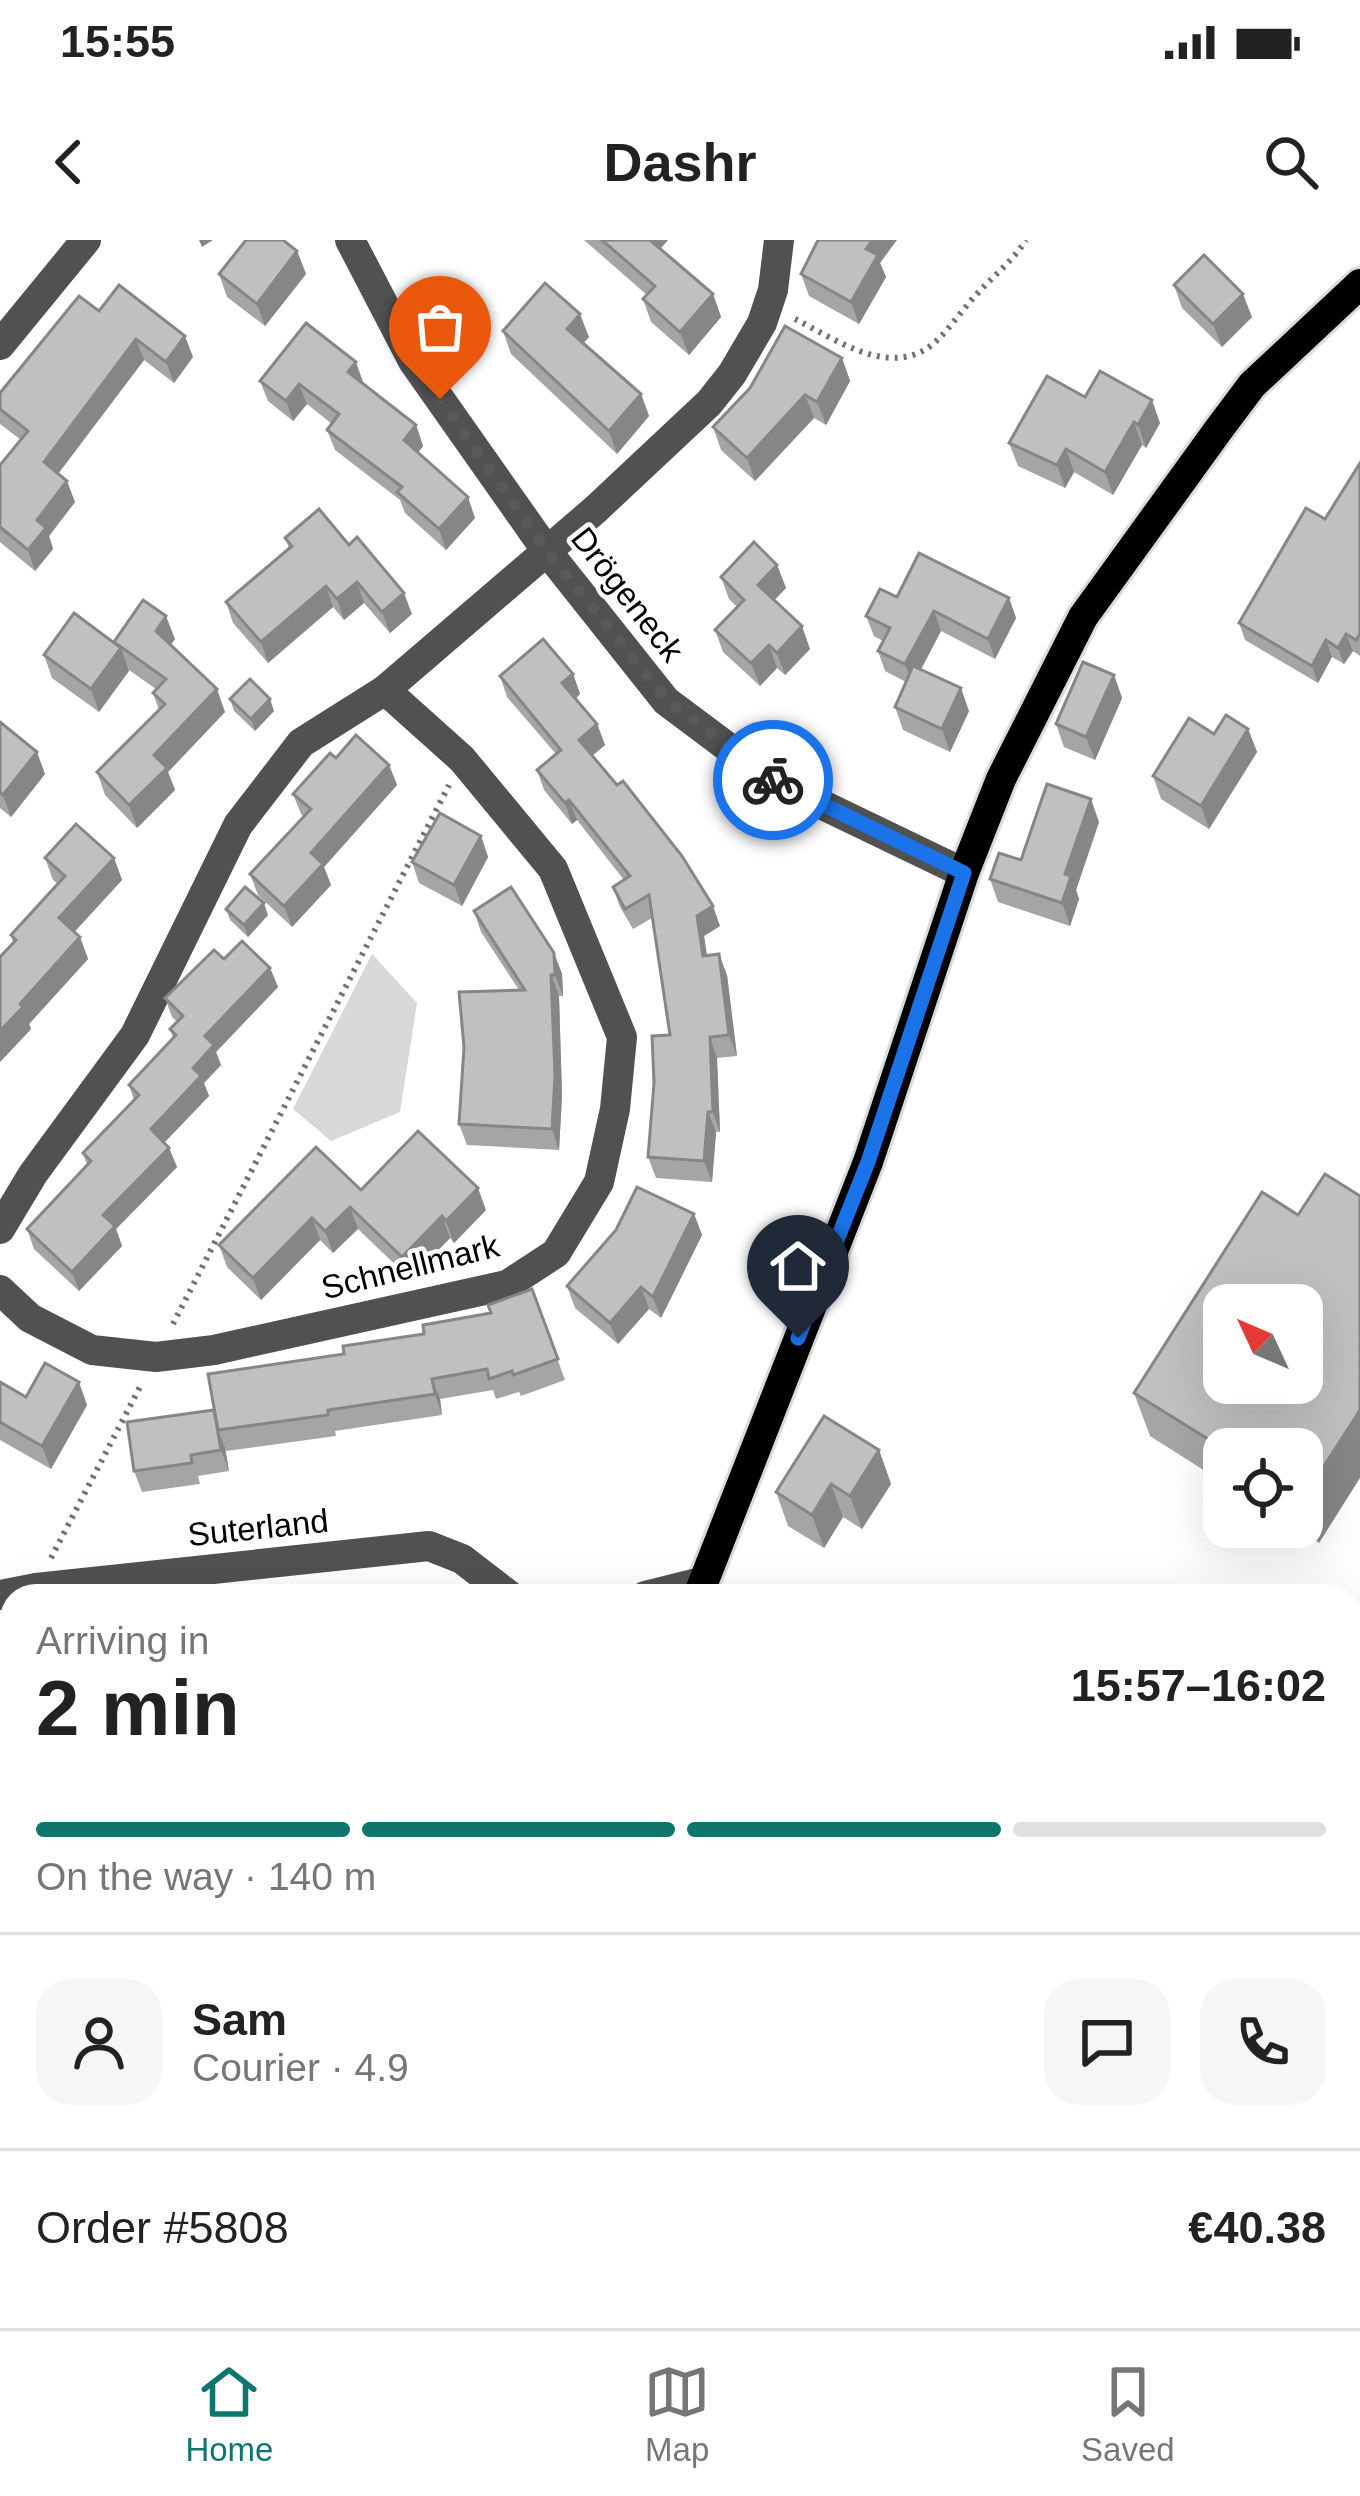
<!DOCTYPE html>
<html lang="en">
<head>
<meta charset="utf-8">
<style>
  :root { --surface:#fff; --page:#f6f6f6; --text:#222; --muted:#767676; --line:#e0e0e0; --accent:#0f766e }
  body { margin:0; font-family:Helvetica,sans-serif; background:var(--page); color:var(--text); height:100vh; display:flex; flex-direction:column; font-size:45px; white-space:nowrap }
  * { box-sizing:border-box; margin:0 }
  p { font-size:39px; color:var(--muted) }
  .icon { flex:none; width:66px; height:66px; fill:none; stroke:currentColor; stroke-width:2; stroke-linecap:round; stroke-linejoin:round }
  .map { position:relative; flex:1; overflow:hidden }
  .sheet { position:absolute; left:0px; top:1344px; width:1362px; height:744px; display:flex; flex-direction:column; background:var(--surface); border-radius:36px 36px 0 0; box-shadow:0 12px 48px #0002 }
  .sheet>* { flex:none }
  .needle { width:78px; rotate:314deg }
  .buttons { position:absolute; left:1203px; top:1044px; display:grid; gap:24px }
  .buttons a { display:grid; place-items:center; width:120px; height:120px; border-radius:24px; background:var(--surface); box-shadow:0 12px 48px #0002; font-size:60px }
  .pin { position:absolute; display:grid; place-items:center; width:102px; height:102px; color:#fff; margin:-123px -51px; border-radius:50% 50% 50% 0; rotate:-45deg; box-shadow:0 0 12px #0007 }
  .pin .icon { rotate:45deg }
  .courier { position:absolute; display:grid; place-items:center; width:120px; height:120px; margin:-60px; border:9px solid #1a73e8; border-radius:50%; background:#fff; color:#222; box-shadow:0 3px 15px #0007 }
  .headline em { font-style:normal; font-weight:700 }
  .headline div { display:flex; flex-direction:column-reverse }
  .headline { display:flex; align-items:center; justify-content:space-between; height:204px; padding:0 36px }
  h1 { font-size:78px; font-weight:700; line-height:90px }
  .bar { display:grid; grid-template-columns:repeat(4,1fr); gap:18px 12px; align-content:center; height:144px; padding:0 36px }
  .bar i { height:15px; border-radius:9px; background:var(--line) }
  .bar .on { background:var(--accent) }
  .bar p { grid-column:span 4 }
  .line { display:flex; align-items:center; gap:30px; padding:0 36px; border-top:3px solid var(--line) }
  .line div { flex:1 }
  .round { display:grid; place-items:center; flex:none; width:126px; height:126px; border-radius:36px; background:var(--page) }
  .status { display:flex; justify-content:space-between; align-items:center; height:84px; padding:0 60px; background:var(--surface); direction:ltr }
  .status svg { height:33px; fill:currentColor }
  header { display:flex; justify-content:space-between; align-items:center; height:156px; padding:0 36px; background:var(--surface); font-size:54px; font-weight:700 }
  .menu { display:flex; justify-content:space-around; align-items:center; height:168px; border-top:3px solid var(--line); background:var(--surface); font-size:33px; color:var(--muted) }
  .menu a { display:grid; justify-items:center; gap:6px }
  .menu .on { color:var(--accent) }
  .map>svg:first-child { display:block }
  .green { fill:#d8d8d8 }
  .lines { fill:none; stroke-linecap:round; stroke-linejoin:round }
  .stream { stroke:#9f9f9f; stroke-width:10 }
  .major-casing { stroke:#dbdbdb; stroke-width:36 }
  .path { stroke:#737373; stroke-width:6; stroke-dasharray:3 6; stroke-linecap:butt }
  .minor { stroke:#515151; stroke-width:30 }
  .major { stroke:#000; stroke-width:30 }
  .wall { fill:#a5a5a5 }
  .shaded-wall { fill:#868686 }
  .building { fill:#c0c0c0; stroke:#868686; stroke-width:3; fill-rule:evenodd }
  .done { stroke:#595959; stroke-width:12; stroke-dasharray:0 21.6 }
  .route { stroke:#1a73e8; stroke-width:15 }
  .labels { text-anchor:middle; stroke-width:9; stroke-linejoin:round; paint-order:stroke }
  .street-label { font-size:33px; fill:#000; stroke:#fff }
</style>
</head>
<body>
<div class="status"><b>15:55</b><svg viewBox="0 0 49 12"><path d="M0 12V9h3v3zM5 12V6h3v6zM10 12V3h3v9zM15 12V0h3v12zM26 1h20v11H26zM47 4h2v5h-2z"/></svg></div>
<header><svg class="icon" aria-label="back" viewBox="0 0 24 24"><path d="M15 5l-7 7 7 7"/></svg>Dashr<svg class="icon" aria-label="search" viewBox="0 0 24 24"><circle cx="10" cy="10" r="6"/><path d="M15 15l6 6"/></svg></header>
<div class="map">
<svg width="1360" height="2088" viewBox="0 0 1360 2088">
  <rect width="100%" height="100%" fill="#fff"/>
  <g class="green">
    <polygon points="372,714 417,763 400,872 331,901 293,869"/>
    <polygon points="1360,1371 1360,2088 575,2088 579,2076 1350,2076 1350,1382"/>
  </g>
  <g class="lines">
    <polyline class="stream" points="545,2088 549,2076"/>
    <defs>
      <g id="major">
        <polyline points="698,1356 868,922 964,633 1001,539 1083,377 1219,189 1252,145 1360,44"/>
        <polyline points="514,2088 517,2076"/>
      </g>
    </defs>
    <use href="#major" class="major-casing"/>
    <g class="path">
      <path d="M795 79C835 99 890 139 933 104 949 90 961 71 976 55 993 36 1012 22 1026 0"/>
      <polyline points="173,1084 449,545"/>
      <polyline points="51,1318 142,1143"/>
      <polyline points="563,2088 566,2076"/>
    </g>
    <g class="minor">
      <polyline points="350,0 413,121 546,310 666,461 773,541 964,633"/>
      <polyline points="0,105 86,0"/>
      <polyline points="0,989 33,934 135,795 238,585 301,503 385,450 596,269 709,163 732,134 762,83 773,50 779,0"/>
      <polyline points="0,1050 30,1078 92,1110 156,1117 214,1110 507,1045 556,1013 599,942 615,869 622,797 553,629 462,519 385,450"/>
      <polyline points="0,1355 36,1348 429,1306 462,1319 510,1356"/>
      <polyline points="645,1356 701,1342"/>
    </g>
    <use href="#major" class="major"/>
  </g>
  <g class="wall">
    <polygon points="584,0 668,0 660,9 713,54 721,77 689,115 651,82 643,59 647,55"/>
    <polygon points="297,11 306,34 265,86 227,57 219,34"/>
    <polygon points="880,23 886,37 859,84 809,56 801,34"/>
    <polygon points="1174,45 1252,77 1222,107 1182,68"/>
    <polygon points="99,71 193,117 174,143 144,120 58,234 75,262 49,296 53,309 35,331 0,302 0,225 21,200 0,184 0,153"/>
    <polygon points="503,91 589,97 583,103 641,154 649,176 617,214 511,114"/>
    <polygon points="842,118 850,141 826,185 814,178 755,241 721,210 713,187"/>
    <polygon points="260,141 363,142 416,185 423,206 418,212 475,278 446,310 405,273 400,260 335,210 327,190 332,184 307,164 293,181 268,161"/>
    <polygon points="1085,157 1160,183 1146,208 1142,205 1113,255 1074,232 1065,248 1018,226 1009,203"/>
    <polygon points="1360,223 1360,416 1353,411 1344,424 1332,417 1318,443 1245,400 1239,383 1325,279"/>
    <polygon points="285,298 349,305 412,374 390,393 364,363 344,380 333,367 268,423 233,383 226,362 289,308"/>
    <polygon points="777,325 786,348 774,360 810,409 785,435 777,428 760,446 723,412 715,390 737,367 729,359 721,337"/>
    <polygon points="897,357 1009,358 1016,378 995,419 941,391 921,430 969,471 950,512 903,490 895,467 906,442 885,431 878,411 883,401 874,396 866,376"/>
    <polygon points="175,399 171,404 225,472 168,532 175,550 137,588 105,555 97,532 159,470 153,453 156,449 129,430 99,472 52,438 44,415 114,403"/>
    <polygon points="573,434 580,454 576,458 597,484 605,505 593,515 720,686 704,696 707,716 727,735 737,816 717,818 720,892 716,892 712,942 656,938 648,917 670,795 652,678 633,689 620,667 613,647 624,640 577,580 572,584 544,550 537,530 556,514 507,457 500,436"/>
    <polygon points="1114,435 1122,458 1095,520 1064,507 1056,484"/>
    <polygon points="230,459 274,471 255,491 234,471"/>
    <polygon points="0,482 45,534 11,577 0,568"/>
    <polygon points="1248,489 1257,512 1209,589 1161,559 1153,536 1214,494"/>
    <polygon points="336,518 389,525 397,545 324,627 331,645 292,687 258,655 250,634 304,577 301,574 293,554"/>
    <polygon points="1099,582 1076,650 1079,659 1070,686 998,662 990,639 1021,620"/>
    <polygon points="481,596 488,617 462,666 419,643 412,622"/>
    <polygon points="45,618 114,618 122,640 74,692 80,697 88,719 29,784 31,789 0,822 13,702 11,695 58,644 53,640"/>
    <polygon points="226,669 268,675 248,697 230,680"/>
    <polygon points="474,671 554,713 562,734 563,756 559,756 562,856 559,910 467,905 459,884 519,750 481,692"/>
    <polygon points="224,719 270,728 278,747 216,812 221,825 204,843 209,856 164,903 169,908 177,927 116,989 122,1006 79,1051 34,1009 27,989 87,925 83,913 134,860 129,845 173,798 170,789 177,782 172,777 165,758"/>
    <polygon points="361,950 486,970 454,1003 450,998 410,1039 358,989 333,1013 320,1000 261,1060 227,1027 219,1005"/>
    <polygon points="694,974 702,995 661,1078 649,1069 618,1104 575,1068 567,1046"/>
    <polygon points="1298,975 1319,1303 1294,1287 1302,1287 1302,1209 1224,1209 1224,1243 1150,1196 1134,1153"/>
    <polygon points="532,1049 565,1140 521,1156 519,1152 496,1159 493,1150 440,1159 442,1175 335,1191 336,1196 226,1211 225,1208 229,1231 198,1236 200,1244 142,1252 134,1231 214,1170 344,1114 424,1094 491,1073"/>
    <polygon points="0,1142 26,1157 87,1165 51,1229 0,1200"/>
    <polygon points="879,1210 891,1244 862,1289 843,1277 824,1308 788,1286 776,1252"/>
  </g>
  <g class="shaded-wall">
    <polygon points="199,0 213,0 202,7"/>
    <polygon points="646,0 668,0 652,18"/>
    <polygon points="873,0 897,0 880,23 886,37 859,84 851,62 866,9"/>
    <polygon points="297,11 306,34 265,86 257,64"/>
    <polygon points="713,54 721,77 689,115 680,92"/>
    <polygon points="1243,54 1252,77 1222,107 1213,84"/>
    <polygon points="580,74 589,97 575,112 567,89"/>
    <polygon points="185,96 193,117 174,143 166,122"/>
    <polygon points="136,99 144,120 51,243 44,222"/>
    <polygon points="842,118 850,141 826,185 817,162"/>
    <polygon points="356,122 363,142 355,153 348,132"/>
    <polygon points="299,144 307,164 293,181 286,161"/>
    <polygon points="641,154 649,176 617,214 609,191"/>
    <polygon points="805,155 814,178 755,241 747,218"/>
    <polygon points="1152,160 1160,183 1146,208 1138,185"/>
    <polygon points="1134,182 1142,205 1113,255 1105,232"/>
    <polygon points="416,185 423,206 412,221 404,200"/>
    <polygon points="1066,209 1074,232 1065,248 1057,225"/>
    <polygon points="67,241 75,262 49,296 53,309 35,331 28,310 37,280"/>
    <polygon points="468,257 475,278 446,310 439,289"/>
    <polygon points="777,325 786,348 767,368 758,345"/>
    <polygon points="357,342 364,363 344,380 337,359"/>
    <polygon points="326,346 333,367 268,423 261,402"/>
    <polygon points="404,353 412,374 390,393 382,372"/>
    <polygon points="1009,358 1016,378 995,419 988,399"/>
    <polygon points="934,371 941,391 912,445 905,424"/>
    <polygon points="166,376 175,399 165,413 156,391"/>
    <polygon points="802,386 810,409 785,435 777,413"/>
    <polygon points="1346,394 1353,411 1344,424 1338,408"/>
    <polygon points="1326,400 1332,417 1318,443 1312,426"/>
    <polygon points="769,405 777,428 760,446 751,423"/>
    <polygon points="121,408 129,431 99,472 91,449"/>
    <polygon points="573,434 580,454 570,464 562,443"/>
    <polygon points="1114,435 1122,458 1095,520 1086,497"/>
    <polygon points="961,448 969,471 950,512 942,489"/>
    <polygon points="217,449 225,472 168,532 175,550 137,588 129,565 154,515"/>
    <polygon points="270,459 274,471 255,491 251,479"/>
    <polygon points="597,484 605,505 587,520 579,500"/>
    <polygon points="1248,489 1257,512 1209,589 1201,566"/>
    <polygon points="37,512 45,534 11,577 3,555"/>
    <polygon points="389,525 397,545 324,627 331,645 292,687 284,666 311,613"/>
    <polygon points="1091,559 1099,582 1076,650 1079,659 1070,686 1062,663 1065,634"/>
    <polygon points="569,560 577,580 572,584 565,563"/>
    <polygon points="481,596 488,617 462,666 454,645"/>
    <polygon points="114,618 122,640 67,700 59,678"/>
    <polygon points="264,663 268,675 248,697 244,685"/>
    <polygon points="713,666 720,686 704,696 710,737 703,716 697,676"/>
    <polygon points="80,697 88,719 29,784 31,789 0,822 0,791 20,764"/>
    <polygon points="554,713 562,734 563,756 555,735"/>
    <polygon points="719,714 727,735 737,816 729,795"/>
    <polygon points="270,728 278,747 216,812 221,825 204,843 209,856 158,909 151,889 193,828 205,796"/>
    <polygon points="551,735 559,756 562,856 559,910 552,889"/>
    <polygon points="710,797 717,818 720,892 713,872"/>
    <polygon points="708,872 716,892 712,942 704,921"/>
    <polygon points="169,908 177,927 116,989 122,1006 79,1051 72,1032 103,975"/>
    <polygon points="478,948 486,970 454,1003 446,981"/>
    <polygon points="350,967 358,989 333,1013 325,991"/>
    <polygon points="694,974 702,995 661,1078 653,1057"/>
    <polygon points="442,976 450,998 410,1039 402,1017"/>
    <polygon points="312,978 320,1000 261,1060 253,1038"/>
    <polygon points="641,1047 649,1069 618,1104 610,1083"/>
    <polygon points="432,1139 440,1159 442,1175 435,1154"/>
    <polygon points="79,1142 87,1165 51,1229 42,1206"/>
    <polygon points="1360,1170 1360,1238 1319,1303 1303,1259"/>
    <polygon points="218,1190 225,1208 229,1231 221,1210"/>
    <polygon points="879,1210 891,1244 862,1289 850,1256"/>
    <polygon points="831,1244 843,1277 824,1308 812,1275"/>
  </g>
  <g class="building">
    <polygon points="246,0 283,0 297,11 257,64 219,34"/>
    <polygon points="602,0 650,0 713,54 680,92 643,59 655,46"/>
    <polygon points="818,0 873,0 866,9 878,15 851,62 801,34"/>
    <polygon points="1204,15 1243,54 1213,84 1174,45"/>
    <polygon points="545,43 580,74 567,89 641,154 609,191 503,91"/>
    <polygon points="119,45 185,96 166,122 136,99 44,222 67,241 37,280 46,288 28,310 0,287 0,225 28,191 0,169 0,153 79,56 99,71"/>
    <polygon points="306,83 356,122 348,132 416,185 404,200 468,257 439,289 397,252 402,247 327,190 339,174 299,144 286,161 260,141"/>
    <polygon points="785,86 842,118 817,162 805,155 747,218 713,187 750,148"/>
    <polygon points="1100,131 1152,160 1138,185 1134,182 1105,232 1066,209 1057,225 1009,203 1047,136 1085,157"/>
    <polygon points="1360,223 1360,394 1356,400 1346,394 1338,408 1326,400 1312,426 1239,383 1306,268 1325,279"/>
    <polygon points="319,269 349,305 357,297 404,353 382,372 357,342 337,359 326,346 261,402 226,362 292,306 285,298"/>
    <polygon points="754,302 777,325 758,345 802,386 777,413 769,405 751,423 715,390 744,360 721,337"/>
    <polygon points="919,313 1009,358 988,399 934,371 905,424 878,411 890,388 866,376 880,349 897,357"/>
    <polygon points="143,360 166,376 156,391 217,449 154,515 167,528 129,565 97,532 165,464 153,453 166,439 114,402"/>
    <polygon points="74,373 121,408 91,449 44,415"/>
    <polygon points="543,399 573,434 562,443 597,484 579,500 617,545 623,541 682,616 713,666 697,676 703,716 719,714 729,795 710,797 713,872 708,872 704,921 648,917 654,843 652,796 670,795 649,655 625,669 613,647 630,636 569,560 565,563 537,530 561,510 500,436"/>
    <polygon points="1083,422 1114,435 1086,497 1056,484"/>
    <polygon points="913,426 961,448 942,489 895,467"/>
    <polygon points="250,439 270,459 251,479 230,459"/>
    <polygon points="1226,475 1248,489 1201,566 1153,536 1189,478 1214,494"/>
    <polygon points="0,482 37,512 3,555 0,552"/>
    <polygon points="356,495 389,525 311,613 323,624 284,666 250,634 311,569 293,554 330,513 336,518"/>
    <polygon points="1047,544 1091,559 1065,634 1071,636 1062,663 990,639 999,613 1021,620"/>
    <polygon points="440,573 481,596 454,645 412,622"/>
    <polygon points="76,584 114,618 59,678 80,697 20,764 23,767 0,791 0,717 16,700 11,695 65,636 45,618"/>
    <polygon points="245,647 264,663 244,685 226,669"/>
    <polygon points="511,647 554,713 555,735 551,735 555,835 552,889 459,884 464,807 459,752 525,750 474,671"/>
    <polygon points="242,701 270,728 205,796 214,805 193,828 201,836 151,889 169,908 103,975 115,986 72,1032 27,989 91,921 83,913 139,855 129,845 176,795 170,789 183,776 165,758 214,710 224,719"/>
    <polygon points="418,891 478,948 446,981 442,976 402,1017 350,967 325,991 312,978 253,1038 219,1005 316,907 361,950"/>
    <path d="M1325 934 1360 956V1170L1303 1259 1302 1209H1224L1134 1153 1262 952 1298 975ZM1224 1065H1302V1143H1224Z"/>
    <polygon points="637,947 694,974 653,1057 641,1047 610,1083 567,1046 616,990"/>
    <polygon points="532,1049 558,1119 513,1135 512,1131 489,1139 487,1129 432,1139 435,1154 328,1170 328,1175 218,1190 208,1134 344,1114 343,1106 424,1094 423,1085 491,1073 488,1065"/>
    <polygon points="45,1123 79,1142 42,1206 0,1182 0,1142 26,1157"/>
    <polygon points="214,1170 221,1210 191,1215 192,1223 134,1231 127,1182"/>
    <polygon points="824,1176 879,1210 850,1256 831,1244 812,1275 776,1252"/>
  </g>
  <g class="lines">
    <polyline class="done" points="440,159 546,310 667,460 773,540"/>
    <polyline class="route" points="773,540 964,633 868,922 798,1098"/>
  </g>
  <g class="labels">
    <g class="street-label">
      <text transform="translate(628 354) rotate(52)" y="12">Drögeneck</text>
      <text transform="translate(410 1026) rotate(-14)" y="12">Schnellmark</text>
      <text transform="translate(258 1287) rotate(-6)" y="12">Suterland</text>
    </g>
  </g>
</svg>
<div class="buttons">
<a><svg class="needle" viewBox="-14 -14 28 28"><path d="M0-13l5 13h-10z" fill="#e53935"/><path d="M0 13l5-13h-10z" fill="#767676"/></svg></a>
<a><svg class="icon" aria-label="locate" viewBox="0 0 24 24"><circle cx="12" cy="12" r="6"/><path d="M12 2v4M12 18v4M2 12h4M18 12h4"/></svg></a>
</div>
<div class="pin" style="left:440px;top:159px;background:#ea580c"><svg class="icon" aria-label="bag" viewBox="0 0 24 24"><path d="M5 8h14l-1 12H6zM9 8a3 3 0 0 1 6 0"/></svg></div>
<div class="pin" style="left:798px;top:1098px;background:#1f2937"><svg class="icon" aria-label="home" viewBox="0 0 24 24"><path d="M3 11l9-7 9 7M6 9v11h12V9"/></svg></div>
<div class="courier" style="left:773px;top:540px"><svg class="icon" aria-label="bike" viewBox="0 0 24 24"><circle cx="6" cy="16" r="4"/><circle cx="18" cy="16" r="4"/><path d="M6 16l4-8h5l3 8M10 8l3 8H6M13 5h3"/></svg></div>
<section class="sheet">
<div class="headline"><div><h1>2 min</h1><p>Arriving in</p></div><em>15:57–16:02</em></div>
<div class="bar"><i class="on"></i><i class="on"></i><i class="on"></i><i></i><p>On the way · 140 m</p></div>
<div class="line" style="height:216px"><a class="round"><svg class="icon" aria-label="person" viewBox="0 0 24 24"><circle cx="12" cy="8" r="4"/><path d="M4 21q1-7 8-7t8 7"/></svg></a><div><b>Sam</b><p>Courier · 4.9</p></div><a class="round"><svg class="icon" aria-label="chat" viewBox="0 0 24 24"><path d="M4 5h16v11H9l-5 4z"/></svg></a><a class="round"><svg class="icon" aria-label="phone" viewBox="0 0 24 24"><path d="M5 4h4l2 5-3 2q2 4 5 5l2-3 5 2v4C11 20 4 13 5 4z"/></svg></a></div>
<div class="line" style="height:156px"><div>Order #5808</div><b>€40.38</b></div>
</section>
</div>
<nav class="menu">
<a class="on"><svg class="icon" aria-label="home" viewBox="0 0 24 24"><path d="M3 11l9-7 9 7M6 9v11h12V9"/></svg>Home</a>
<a><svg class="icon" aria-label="map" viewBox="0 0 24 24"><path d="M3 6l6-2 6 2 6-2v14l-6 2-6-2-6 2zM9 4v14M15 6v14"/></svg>Map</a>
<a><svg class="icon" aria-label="saved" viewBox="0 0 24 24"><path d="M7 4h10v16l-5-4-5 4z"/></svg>Saved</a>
</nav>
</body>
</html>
